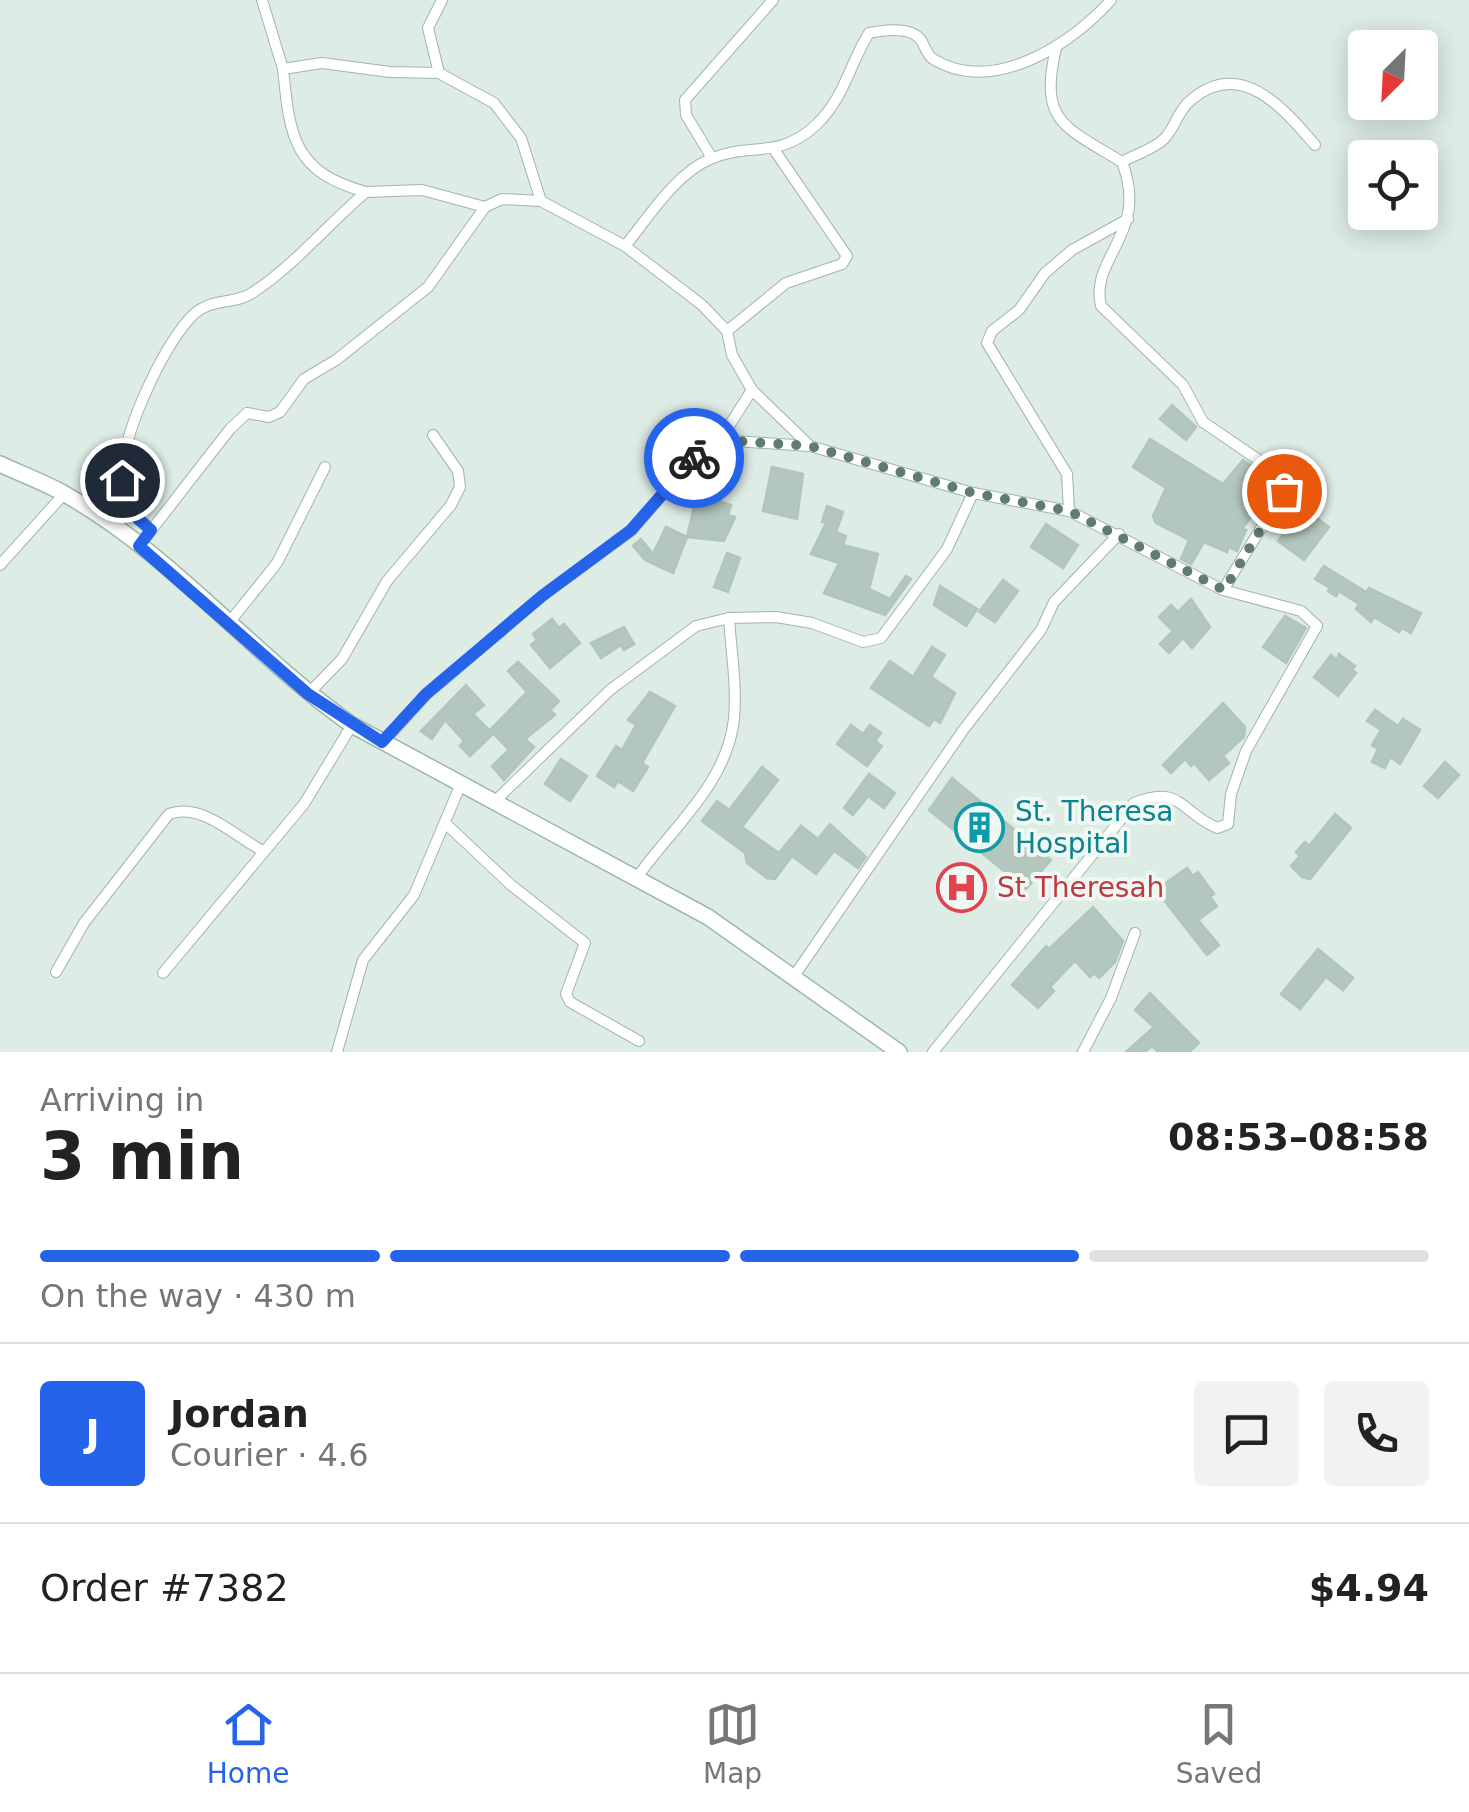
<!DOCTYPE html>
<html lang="en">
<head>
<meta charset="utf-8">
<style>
  :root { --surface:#fff; --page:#f2f2f2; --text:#222; --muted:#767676; --line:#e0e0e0; --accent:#2563eb }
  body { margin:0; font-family:"DejaVu Sans",sans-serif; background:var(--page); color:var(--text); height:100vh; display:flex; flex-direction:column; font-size:38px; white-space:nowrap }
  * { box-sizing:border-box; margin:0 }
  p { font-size:32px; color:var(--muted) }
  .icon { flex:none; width:55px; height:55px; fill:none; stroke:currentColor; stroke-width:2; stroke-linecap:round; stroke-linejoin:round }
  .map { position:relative; height:1052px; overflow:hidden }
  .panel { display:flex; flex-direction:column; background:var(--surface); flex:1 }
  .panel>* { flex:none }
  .needle { width:65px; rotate:204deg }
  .fabs { position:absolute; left:1348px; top:30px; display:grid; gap:20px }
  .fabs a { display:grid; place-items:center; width:90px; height:90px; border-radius:10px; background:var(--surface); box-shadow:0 5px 25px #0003; font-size:50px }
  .pin { position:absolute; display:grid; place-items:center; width:85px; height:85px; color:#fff; margin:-42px; border:5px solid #fff; border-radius:50%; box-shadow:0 2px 10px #0007 }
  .courier { position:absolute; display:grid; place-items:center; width:100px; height:100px; margin:-50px; border:8px solid #2563eb; border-radius:50%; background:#fff; color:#222; box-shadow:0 2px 12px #0007 }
  .head em { font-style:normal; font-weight:700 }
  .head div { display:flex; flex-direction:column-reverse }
  .head { display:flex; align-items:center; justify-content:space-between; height:170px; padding:0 40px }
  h1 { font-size:65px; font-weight:700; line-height:75px }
  .bar { display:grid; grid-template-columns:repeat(4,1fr); gap:15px 10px; align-content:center; height:120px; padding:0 40px }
  .bar i { height:12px; border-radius:8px; background:var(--line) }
  .bar .selected { background:var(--accent) }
  .bar p { grid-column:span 4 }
  .line { display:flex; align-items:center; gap:25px; padding:0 40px; border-top:2px solid var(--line) }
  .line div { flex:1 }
  .round { display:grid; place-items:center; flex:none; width:105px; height:105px; border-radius:10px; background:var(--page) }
  .menu { display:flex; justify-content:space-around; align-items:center; height:140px; border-top:2px solid var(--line); background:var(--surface); font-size:28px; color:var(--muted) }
  .menu a { display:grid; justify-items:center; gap:5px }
  .menu .selected { color:var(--accent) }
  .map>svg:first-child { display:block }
  .building { fill:#b3c7be; stroke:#b0c6bd; stroke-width:2.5 }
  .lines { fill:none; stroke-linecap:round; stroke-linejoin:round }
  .street-casing { stroke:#a1b4ad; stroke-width:12 }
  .secondary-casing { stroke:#9cb8ae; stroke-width:18 }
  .street { stroke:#fff; stroke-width:10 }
  .secondary { stroke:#fff; stroke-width:15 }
  .done { stroke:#617a72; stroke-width:10; stroke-dasharray:0 18 }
  .route { stroke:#2563eb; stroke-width:12 }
  .labels { text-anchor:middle; stroke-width:8; stroke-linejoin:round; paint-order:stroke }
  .culture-label { font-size:28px; fill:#0d838f; stroke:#eff8f3; text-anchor:start }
  .health-label { font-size:28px; fill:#be3a42; stroke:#eff8f3; text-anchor:start }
</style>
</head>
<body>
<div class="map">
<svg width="1469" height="1052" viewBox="0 0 1469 1052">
  <rect width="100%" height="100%" fill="#deece6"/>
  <g class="building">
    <polygon points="1172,405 1196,427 1186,440 1160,419"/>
    <polygon points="1150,439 1223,484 1243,460 1276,483 1242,529 1246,530 1237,551 1229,547 1227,552 1204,542 1191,564 1181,559 1189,540 1156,523 1153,516 1166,488 1133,467"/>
    <polygon points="772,467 803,474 797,519 763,511"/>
    <polygon points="697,493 731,505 728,515 735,517 724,541 687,537 673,573 645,560 633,546 641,539 653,554 666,527 687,537"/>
    <polygon points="827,506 843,512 836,532 846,536 843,545 878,554 869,589 890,599 906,576 911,579 885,615 824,593 839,563 811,554 826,523 822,522"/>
    <polygon points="1303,508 1329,527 1304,560 1278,541"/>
    <polygon points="1046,524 1078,545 1063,568 1031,547"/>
    <polygon points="727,553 740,558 728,592 714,587"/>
    <polygon points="1324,566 1366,592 1369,588 1421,613 1411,633 1402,628 1399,632 1374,617 1371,622 1356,609 1359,604 1339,591 1336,596 1328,591 1330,588 1315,579"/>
    <polygon points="1003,580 1018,591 995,622 979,612"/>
    <polygon points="940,586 977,609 966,626 934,605"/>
    <polygon points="1191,599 1210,627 1192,648 1183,638 1169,653 1160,644 1173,631 1159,617 1171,605 1178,612"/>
    <polygon points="1285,616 1306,628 1286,663 1263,647"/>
    <polygon points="552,619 559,628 564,624 580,643 550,668 531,645 537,640 533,634"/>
    <polygon points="624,627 634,644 624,650 621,645 601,658 591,643"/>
    <polygon points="932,647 945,655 931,677 955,693 940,723 934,719 929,726 871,688 890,661 913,677"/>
    <polygon points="1339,654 1355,666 1352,670 1356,673 1338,696 1314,677 1331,655 1337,660"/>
    <polygon points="518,662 559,701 550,710 555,715 525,739 534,747 504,780 492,766 509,750 490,730 527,692 508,671"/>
    <polygon points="466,685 484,705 473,714 493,734 470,756 460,746 464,741 445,720 432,739 421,731"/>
    <polygon points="650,692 675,706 642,763 648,767 633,791 618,781 614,787 597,776 616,746 622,750 636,725 628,720"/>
    <polygon points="1223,703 1245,727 1244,737 1223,756 1229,763 1209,780 1194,763 1191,766 1185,759 1171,773 1163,765"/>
    <polygon points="1375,710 1398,726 1403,719 1420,730 1400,764 1390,757 1385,768 1372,762 1378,749 1372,745 1381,730 1367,721"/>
    <polygon points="851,725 863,734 870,725 881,733 875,741 882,746 867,766 837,744"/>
    <polygon points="561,759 587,776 570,801 545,784"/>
    <polygon points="1445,762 1459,775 1438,798 1424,786"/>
    <polygon points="762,767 778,780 742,827 779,853 801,826 818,839 830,824 866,857 858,868 834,851 816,874 792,856 775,879 767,878 747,863 745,853 702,821 717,801 729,810"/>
    <polygon points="869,774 895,793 884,808 868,796 853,815 844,808"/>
    <polygon points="952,778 1051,860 1026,889 929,810"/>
    <polygon points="1335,814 1351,828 1310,879 1302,877 1291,866 1300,856 1296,852 1305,842 1309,846"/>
    <polygon points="1187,868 1193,876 1198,872 1214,894 1210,897 1217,906 1198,920 1219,945 1207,955 1156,890"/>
    <polygon points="1093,907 1123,941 1115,962 1099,978 1094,973 1090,977 1075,961 1050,987 1054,991 1038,1008 1012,985 1046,946 1049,949"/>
    <polygon points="1318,949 1353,978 1343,990 1326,977 1300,1009 1281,994"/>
    <polygon points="1150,993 1199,1043 1189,1052 1158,1052 1152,1046 1145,1052 1126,1052 1154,1027 1135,1010"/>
  </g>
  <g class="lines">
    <defs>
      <g id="street">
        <path d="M262 0 283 69 322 63 390 72 439 73 494 103 521 138 541 201 625 246 702 305 727 331 732 355 752 390 810 446 973 493 1069 511 1223 590 1301 611 1317 626 1246 751 1231 794 1228 824 1217 828C1180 812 1181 784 1134 803L933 1052"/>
        <path d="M1056 48C1039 122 1063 126 1122 162 1150 234 1089 257 1101 306L1183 385 1203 422 1285 478 1284 491 1223 590"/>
        <path d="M283 69C290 137 293 172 366 192"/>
        <polyline points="439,73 428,28 442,0"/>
        <polyline points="712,158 686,115 685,100 773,0"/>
        <path d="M1122 162C1134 155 1154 149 1164 139 1175 128 1178 110 1191 100 1241 57 1284 109 1315 145"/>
        <path d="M625 246C649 217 674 175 710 159 749 142 779 160 816 125 845 97 849 65 869 33 884 30 911 26 921 40 925 46 926 54 933 59 993 96 1072 44 1111 0"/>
        <polyline points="727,331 786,283 842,264 847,256 775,151"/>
        <polyline points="720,440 809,446"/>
        <polyline points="1069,511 1067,474 987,343 992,331 1019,310 1045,273 1072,250 1128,219"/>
        <path d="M151 529C135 516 122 501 122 479 121 435 161 351 190 318 210 296 232 306 252 293 294 266 328 224 366 192L422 190 485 207"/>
        <polyline points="139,546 230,429 247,413 269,417 280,412 304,379 336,360 428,287 485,207 502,199 541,201"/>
        <polyline points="0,565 64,494"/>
        <polyline points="228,624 277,563 325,467"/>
        <polyline points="308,694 342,659 387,581 451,505 460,487 458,471 433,435"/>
        <polyline points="383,742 426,695 542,596 631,531 697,455 720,440 752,390"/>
        <polyline points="493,803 610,690 696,626 729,618 776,617 812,623 863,642 881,638 947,549 973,493"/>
        <polyline points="445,823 511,885 585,943 566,994 570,1002 639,1041"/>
        <path d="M638 876C673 827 727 783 734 719 737 686 731 650 729 618"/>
        <path d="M56 972 84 923 169 814C202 802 234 836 263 851"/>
        <polyline points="163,973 304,804 352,725"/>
        <polyline points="792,979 964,729 1041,630 1054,602 1119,534"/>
        <polyline points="337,1052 363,960 414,895 460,786"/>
        <polyline points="1083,1052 1111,998 1135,933"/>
      </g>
      <path id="secondary" d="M0 464C21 474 43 482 63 493 171 553 251 654 352 725L708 917 899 1052"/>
    </defs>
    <use href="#street" class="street-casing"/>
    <use href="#secondary" class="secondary-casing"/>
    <use href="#street" class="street"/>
    <use href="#secondary" class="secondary"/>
  </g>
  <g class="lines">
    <polyline class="done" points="694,458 720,440 810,446 973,493 1069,511 1224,590 1284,491"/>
    <polyline class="route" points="122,480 131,513 151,530 139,546 308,694 382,742 426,694 542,596 631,530 694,458"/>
  </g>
  <defs>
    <symbol id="building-ring" viewBox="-11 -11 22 22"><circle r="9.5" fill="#eff8f3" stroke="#0f9aa8" stroke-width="1.5"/><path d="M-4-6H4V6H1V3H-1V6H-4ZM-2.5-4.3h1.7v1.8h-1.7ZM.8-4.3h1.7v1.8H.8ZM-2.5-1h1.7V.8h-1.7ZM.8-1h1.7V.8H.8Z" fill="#0f9aa8"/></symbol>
    <symbol id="hospital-ring" viewBox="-11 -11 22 22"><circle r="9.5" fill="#eff8f3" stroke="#e0444e" stroke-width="1.5"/><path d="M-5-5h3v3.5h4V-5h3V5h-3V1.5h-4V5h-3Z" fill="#e0444e"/></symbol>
  </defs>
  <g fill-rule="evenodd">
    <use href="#building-ring" x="952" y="800" width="55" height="55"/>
    <use href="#hospital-ring" x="934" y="860" width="55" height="55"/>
  </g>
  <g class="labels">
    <g class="culture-label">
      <text x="1015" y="821">St. Theresa<tspan x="1015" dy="32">Hospital</tspan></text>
    </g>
    <g class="health-label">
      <text x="997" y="897">St Theresah</text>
    </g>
  </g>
</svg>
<div class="fabs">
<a><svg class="needle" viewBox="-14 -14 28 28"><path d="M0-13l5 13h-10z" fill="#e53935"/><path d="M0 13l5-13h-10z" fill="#767676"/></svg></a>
<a><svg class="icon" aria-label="locate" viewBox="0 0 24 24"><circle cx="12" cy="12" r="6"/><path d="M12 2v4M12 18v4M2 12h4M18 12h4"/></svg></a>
</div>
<div class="pin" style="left:1284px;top:491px;background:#ea580c"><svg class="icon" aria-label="bag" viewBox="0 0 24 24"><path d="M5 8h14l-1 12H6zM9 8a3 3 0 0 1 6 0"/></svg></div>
<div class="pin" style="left:122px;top:480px;background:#1f2937"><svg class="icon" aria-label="home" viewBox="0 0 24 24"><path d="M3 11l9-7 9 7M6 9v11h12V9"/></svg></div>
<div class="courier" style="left:694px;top:458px"><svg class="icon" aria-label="bike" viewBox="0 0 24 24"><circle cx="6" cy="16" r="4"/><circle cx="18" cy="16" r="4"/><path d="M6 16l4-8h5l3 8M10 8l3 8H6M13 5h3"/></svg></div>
</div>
<section class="panel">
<div class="head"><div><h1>3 min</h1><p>Arriving in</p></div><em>08:53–08:58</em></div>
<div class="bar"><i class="selected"></i><i class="selected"></i><i class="selected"></i><i></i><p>On the way · 430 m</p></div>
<div class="line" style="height:180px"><b class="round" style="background:var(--accent);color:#fff">J</b><div><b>Jordan</b><p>Courier · 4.6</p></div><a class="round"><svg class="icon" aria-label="chat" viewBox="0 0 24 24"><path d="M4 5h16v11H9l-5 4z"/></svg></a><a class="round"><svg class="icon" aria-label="phone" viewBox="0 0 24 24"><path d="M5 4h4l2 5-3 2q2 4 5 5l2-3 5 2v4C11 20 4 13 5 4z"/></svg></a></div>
<div class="line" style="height:130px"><div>Order #7382</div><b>$4.94</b></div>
</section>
<nav class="menu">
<a class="selected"><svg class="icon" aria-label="home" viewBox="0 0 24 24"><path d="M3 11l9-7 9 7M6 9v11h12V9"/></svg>Home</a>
<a><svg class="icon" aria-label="map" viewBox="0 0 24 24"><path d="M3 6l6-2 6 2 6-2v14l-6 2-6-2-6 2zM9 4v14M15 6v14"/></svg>Map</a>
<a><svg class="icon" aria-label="saved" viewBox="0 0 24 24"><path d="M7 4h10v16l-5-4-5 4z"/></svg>Saved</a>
</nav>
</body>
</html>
